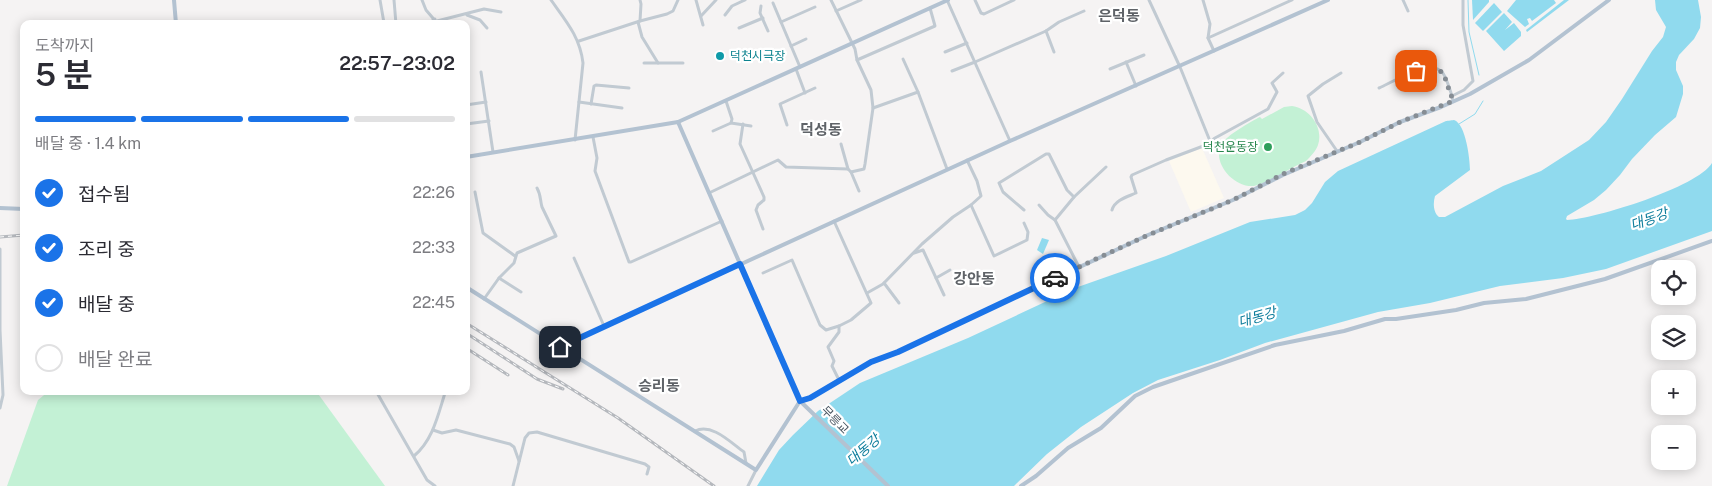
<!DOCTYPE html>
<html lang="ko">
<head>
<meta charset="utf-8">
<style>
  :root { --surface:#fff; --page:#f2f2f3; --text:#2b2b33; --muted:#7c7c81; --line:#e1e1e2; --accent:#1a73e8 }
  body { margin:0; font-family:"Public Sans","Noto Sans KR",sans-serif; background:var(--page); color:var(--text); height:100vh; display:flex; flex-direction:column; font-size:19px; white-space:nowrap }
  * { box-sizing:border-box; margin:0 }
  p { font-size:16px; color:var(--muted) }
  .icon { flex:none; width:28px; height:28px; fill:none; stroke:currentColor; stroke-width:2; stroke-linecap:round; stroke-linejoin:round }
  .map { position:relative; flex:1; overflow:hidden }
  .panel { position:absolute; left:20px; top:20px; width:450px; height:375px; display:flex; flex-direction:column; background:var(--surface); border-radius:10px; box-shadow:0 2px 12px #0003 }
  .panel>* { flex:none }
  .buttons { position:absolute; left:1651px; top:260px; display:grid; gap:10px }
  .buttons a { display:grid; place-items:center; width:45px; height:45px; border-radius:10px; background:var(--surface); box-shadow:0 2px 12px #0003; font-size:25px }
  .pin { position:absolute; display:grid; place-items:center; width:42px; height:42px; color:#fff; margin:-21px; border-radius:10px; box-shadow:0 2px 8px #0006 }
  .courier { position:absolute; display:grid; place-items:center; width:50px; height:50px; margin:-25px; border:4px solid #1a73e8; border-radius:50%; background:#fff; color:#222; box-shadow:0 1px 6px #0007 }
  .headline em { font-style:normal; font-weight:600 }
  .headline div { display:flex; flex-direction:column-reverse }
  .headline { display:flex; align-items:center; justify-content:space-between; height:85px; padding:0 15px }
  h1 { font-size:32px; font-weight:600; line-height:38px }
  .bar { display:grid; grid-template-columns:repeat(4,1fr); gap:8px 5px; align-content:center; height:60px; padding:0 15px }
  .bar i { height:6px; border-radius:4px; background:var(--line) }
  .bar .current { background:var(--accent) }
  .bar p { grid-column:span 4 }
  ol { padding:0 15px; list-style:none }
  li { display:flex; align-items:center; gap:15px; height:55px }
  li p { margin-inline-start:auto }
  li .icon { padding:5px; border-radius:50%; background:var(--accent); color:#fff; stroke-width:4 }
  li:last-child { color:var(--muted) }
  li i { width:28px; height:28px; border:2px solid var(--line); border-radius:50% }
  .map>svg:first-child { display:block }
  .commercial { fill:#fdf9ef }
  .green { fill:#c3f1d5 }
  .water { fill:#90daee }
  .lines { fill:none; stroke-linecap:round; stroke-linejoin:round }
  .stream { stroke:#90daee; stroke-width:1 }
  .minor { stroke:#c1cad2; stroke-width:3 }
  .major { stroke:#b3c2d1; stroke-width:4 }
  .rail-casing { stroke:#b5b8bd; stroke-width:3 }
  .rail { stroke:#fff; stroke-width:1; stroke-dasharray:4; stroke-linecap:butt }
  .done { stroke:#868d94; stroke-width:5; stroke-dasharray:0 9 }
  .route { stroke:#1a73e8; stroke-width:6 }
  .culture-dot { fill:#0f9aa8; stroke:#fff; stroke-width:2 }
  .leisure-dot { fill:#2e9e5b; stroke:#fff; stroke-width:2 }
  .labels { text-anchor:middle; stroke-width:4.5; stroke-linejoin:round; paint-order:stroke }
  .culture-label { font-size:12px; fill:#0d838f; stroke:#fff; text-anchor:start }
  .leisure-label { font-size:12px; fill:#27864d; stroke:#fff; text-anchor:end }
  .street-label { font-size:12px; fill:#4a5661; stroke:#fff }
  .water-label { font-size:14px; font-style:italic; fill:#0c7c9b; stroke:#fff }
  .quarter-label { font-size:15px; font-weight:bold; fill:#5f6368; stroke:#fff }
</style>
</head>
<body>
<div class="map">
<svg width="1712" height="486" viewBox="0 0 1712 486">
  <rect width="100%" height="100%" fill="#f5f3f3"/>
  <polygon class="commercial" points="1202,148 1224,198 1191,212 1169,161"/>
  <g class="green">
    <path d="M1292 106C1309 108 1324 127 1318 145 1316 151 1310 157 1306 161 1292 167 1266 184 1254 186 1234 188 1212 163 1221 145 1225 136 1252 121 1260 117L1262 119 1284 107Z"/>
    <polygon points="49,391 316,391 385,486 7,486 38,400"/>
  </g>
  <g class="water">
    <polygon points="1472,0 1489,0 1489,2 1473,20"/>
    <polygon points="1516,0 1554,0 1556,3 1532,21 1530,18 1527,19 1529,24 1525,27 1507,11"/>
    <polygon points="1564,0 1569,0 1527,32 1526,30"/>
    <path d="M1655 0H1698L1701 17 1700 28 1694 39 1679 55 1676 62V70L1683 86V94L1676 117 1655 135 1632 159 1620 175 1606 190 1594 200 1567 216 1566 219 1567 220C1595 219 1698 187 1712 163V231L1606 269 1563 278 1500 286 1430 303 1378 312 1265 343 1220 360 1158 380 1133 393 1081 427 1047 454 1014 486H757L779 450 793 435 818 411 860 383 968 338 1075 288 1166 256 1250 222 1295 215 1305 210 1312 203 1325 182 1338 171 1446 121C1447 121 1454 120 1454 120 1466 124 1470 160 1470 170L1435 196C1433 203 1433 212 1439 217H1445L1503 186 1541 171 1589 140 1606 122 1622 99 1652 51 1663 37 1666 27 1656 10Z"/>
    <polygon points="1494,3 1502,12 1483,31 1475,23"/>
    <polygon points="1504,13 1512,22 1505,30 1514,23 1521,32 1521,36 1504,51 1486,31"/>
    <polygon points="1042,238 1049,240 1043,254 1037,250"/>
  </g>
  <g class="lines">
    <g class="stream">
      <polyline points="1468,0 1469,32 1479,75"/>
      <polyline points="1459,124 1475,114 1483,101"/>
    </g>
    <g class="minor">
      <polyline points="380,0 384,23"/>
      <polyline points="394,0 396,24"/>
      <polyline points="422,0 426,10 438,24"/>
      <path d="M551 0C566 21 580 37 583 63L575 140"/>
      <polyline points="696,0 703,25"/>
      <polyline points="831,0 855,49 857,60 871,90 873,108 865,164 864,169 851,172"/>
      <polyline points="947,0 1010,141"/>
      <polyline points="975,0 981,13 984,14 1014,0"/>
      <polyline points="1149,0 1180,67 1210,141"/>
      <polyline points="1203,0 1210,24 1208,38 1214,51"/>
      <polyline points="1403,0 1408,11"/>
      <polyline points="773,3 800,67"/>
      <polyline points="761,6 760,13 768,31"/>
      <polyline points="836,11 861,0"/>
      <polyline points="467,15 480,20 487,28"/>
      <polyline points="725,15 732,6 745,0"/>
      <polyline points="701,16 716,0"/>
      <polyline points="437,21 484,9 501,12"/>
      <polyline points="640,21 641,4 640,0"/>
      <polyline points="638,22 642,37 658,63"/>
      <polyline points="781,22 815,7"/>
      <polyline points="428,24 435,19"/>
      <polyline points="739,28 763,18"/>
      <polyline points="1046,31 1054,52"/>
      <polyline points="1208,38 1292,0"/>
      <polyline points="579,41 640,21 667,14 673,11 678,0"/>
      <polyline points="791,46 806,39"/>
      <polyline points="945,52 967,43"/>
      <polyline points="857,60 935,26 930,8"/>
      <polyline points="1126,62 1136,86"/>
      <polyline points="644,63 683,63"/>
      <polyline points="796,69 805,93"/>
      <polyline points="1110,69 1144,55"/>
      <polyline points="952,71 975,62 1046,31 1059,22 1084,11"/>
      <polyline points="481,72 493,152"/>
      <path d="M1379 88C1393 82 1429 59 1442 72 1446 76 1452 95 1453 101"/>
      <polyline points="918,92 947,169"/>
      <polyline points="1452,96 1464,90 1473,81 1463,25 1463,0"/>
      <polyline points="579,102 622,108"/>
      <polyline points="591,104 594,86 596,85 629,88"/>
      <polyline points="466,105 486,102"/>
      <polyline points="873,108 918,92 903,59"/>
      <polyline points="731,123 751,126"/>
      <polyline points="466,124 489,121"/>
      <polyline points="743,124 740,144 764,197 764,200 758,205 756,210 763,229"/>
      <polyline points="787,125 780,104 815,88"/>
      <polyline points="713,131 731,123 732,119 726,101"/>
      <polyline points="593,137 597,158 595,171 629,262 631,262 722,221"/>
      <polyline points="841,144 848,169"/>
      <polyline points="1337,151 1317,122 1308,96 1323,84 1341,73"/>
      <polyline points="475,192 483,233 515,256"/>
      <polyline points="709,193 778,160 786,167 848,169 851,172 859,191"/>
      <polyline points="971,205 994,256 1027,240 1028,232 1024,223"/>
      <polyline points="1039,205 1048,215 1055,220"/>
      <polyline points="1024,210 1003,192 999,183 1046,154 1049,154 1067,190 1074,197"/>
      <path d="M1112 210C1115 200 1127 197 1136 193L1131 177 1132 175 1166 160 1206 145 1215 138 1268 109 1277 92 1272 83 1283 73"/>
      <polyline points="834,221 871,303 851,320 839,326 839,332 828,347 834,361 832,366 839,380"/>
      <polyline points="0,249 0,330 3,395 0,408"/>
      <polyline points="914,253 923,250 944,295"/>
      <polyline points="574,258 604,326"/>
      <polyline points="1079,267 1055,220 1074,197 1106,167"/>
      <polyline points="763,273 792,260 820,325 826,330 839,326"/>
      <polyline points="499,278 521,292"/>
      <polyline points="936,278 950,270"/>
      <polyline points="884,283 899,303"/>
      <polyline points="867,293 883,284 922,244 953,217 971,205 981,196 977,181 967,160"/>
      <path d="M484 299 499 278 514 263 517 253 556 236 542 207C540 200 541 195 537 188"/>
      <polyline points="376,391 427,480 435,486"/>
      <polyline points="433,430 442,433 456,430 510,444 514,447 519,461"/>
      <path d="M695 431C712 423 730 442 744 452L746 463"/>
      <path d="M414 456C433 440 438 415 445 393"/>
      <polyline points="513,486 525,438 529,433 537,432 645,464 649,467 647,474"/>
      <polyline points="748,486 756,470"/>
    </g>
    <g class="major">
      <polyline points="174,0 176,24"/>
      <polyline points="678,122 800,401 888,486"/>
      <polyline points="466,157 678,122 948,0"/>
      <polyline points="0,208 24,209"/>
      <polyline points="466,287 756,470 800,401 810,398 871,362 898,352 1148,235 1233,200 1283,175 1360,142 1400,122 1441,107 1470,94 1529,60 1609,0"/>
      <polyline points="560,347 1010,141 1328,0"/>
      <polyline points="1021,486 1036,476 1068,448 1101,428 1135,396 1153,387 1275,345 1344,331 1385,319 1396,319 1456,310 1484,303 1526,299 1605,279 1712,241"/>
    </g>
    <defs>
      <g id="rail">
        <polyline points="0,237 24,235"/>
        <polyline points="466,323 618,418 714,486"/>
        <polyline points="466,333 537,379 563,389"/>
        <polyline points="466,348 508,375"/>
      </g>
    </defs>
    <use href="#rail" class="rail-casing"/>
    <use href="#rail" class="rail"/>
  </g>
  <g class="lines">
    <path class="done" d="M1055 278 1148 235 1233 200 1283 174 1360 142 1400 122 1453 101C1452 96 1449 92 1448 86 1442 67 1435 63 1416 71"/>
    <polyline class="route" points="560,347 740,264 800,401 810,398 871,362 898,352 1055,278"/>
  </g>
  <circle class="culture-dot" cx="720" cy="56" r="5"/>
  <circle class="leisure-dot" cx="1268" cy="147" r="5"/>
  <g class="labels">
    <g class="culture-label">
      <text x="730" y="60">덕천시극장</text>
    </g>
    <g class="leisure-label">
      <text x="1258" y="151">덕천운동장</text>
    </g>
    <g class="street-label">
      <text transform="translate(835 420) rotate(45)" y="4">무릉교</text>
    </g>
    <g class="water-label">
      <text transform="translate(1649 219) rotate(-20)" y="5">대동강</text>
      <text transform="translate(1257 317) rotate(-16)" y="5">대동강</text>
      <text transform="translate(863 450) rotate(-41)" y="5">대동강</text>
    </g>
    <g class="quarter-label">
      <text x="1119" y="21">은덕동</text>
      <text x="821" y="135">덕성동</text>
      <text x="974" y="284">강안동</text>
      <text x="659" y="391">승리동</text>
    </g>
  </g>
</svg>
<div class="buttons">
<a><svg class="icon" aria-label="locate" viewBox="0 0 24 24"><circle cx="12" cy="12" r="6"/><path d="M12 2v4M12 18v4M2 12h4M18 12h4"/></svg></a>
<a><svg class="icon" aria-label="layers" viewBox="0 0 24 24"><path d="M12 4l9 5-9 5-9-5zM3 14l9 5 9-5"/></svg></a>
<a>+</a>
<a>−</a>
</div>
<div class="pin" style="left:1416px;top:71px;background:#ea580c"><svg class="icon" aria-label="bag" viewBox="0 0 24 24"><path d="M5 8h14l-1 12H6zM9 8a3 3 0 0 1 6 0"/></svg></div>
<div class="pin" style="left:560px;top:347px;background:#1f2937"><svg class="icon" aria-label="home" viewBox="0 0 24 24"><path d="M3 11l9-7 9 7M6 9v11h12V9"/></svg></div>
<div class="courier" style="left:1055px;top:278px"><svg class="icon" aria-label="car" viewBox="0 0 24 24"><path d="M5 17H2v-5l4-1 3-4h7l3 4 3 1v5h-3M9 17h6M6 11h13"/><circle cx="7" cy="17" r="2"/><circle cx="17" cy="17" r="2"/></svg></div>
<section class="panel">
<div class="headline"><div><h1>5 분</h1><p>도착까지</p></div><em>22:57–23:02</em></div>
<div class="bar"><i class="current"></i><i class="current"></i><i class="current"></i><i></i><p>배달 중 · 1.4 km</p></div>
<ol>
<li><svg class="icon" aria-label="check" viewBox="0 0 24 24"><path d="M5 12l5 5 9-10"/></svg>접수됨<p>22:26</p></li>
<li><svg class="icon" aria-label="check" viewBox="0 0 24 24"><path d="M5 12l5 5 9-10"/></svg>조리 중<p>22:33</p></li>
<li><svg class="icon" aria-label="check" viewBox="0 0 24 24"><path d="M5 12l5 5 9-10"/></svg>배달 중<p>22:45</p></li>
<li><i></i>배달 완료</li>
</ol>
</section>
</div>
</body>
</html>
